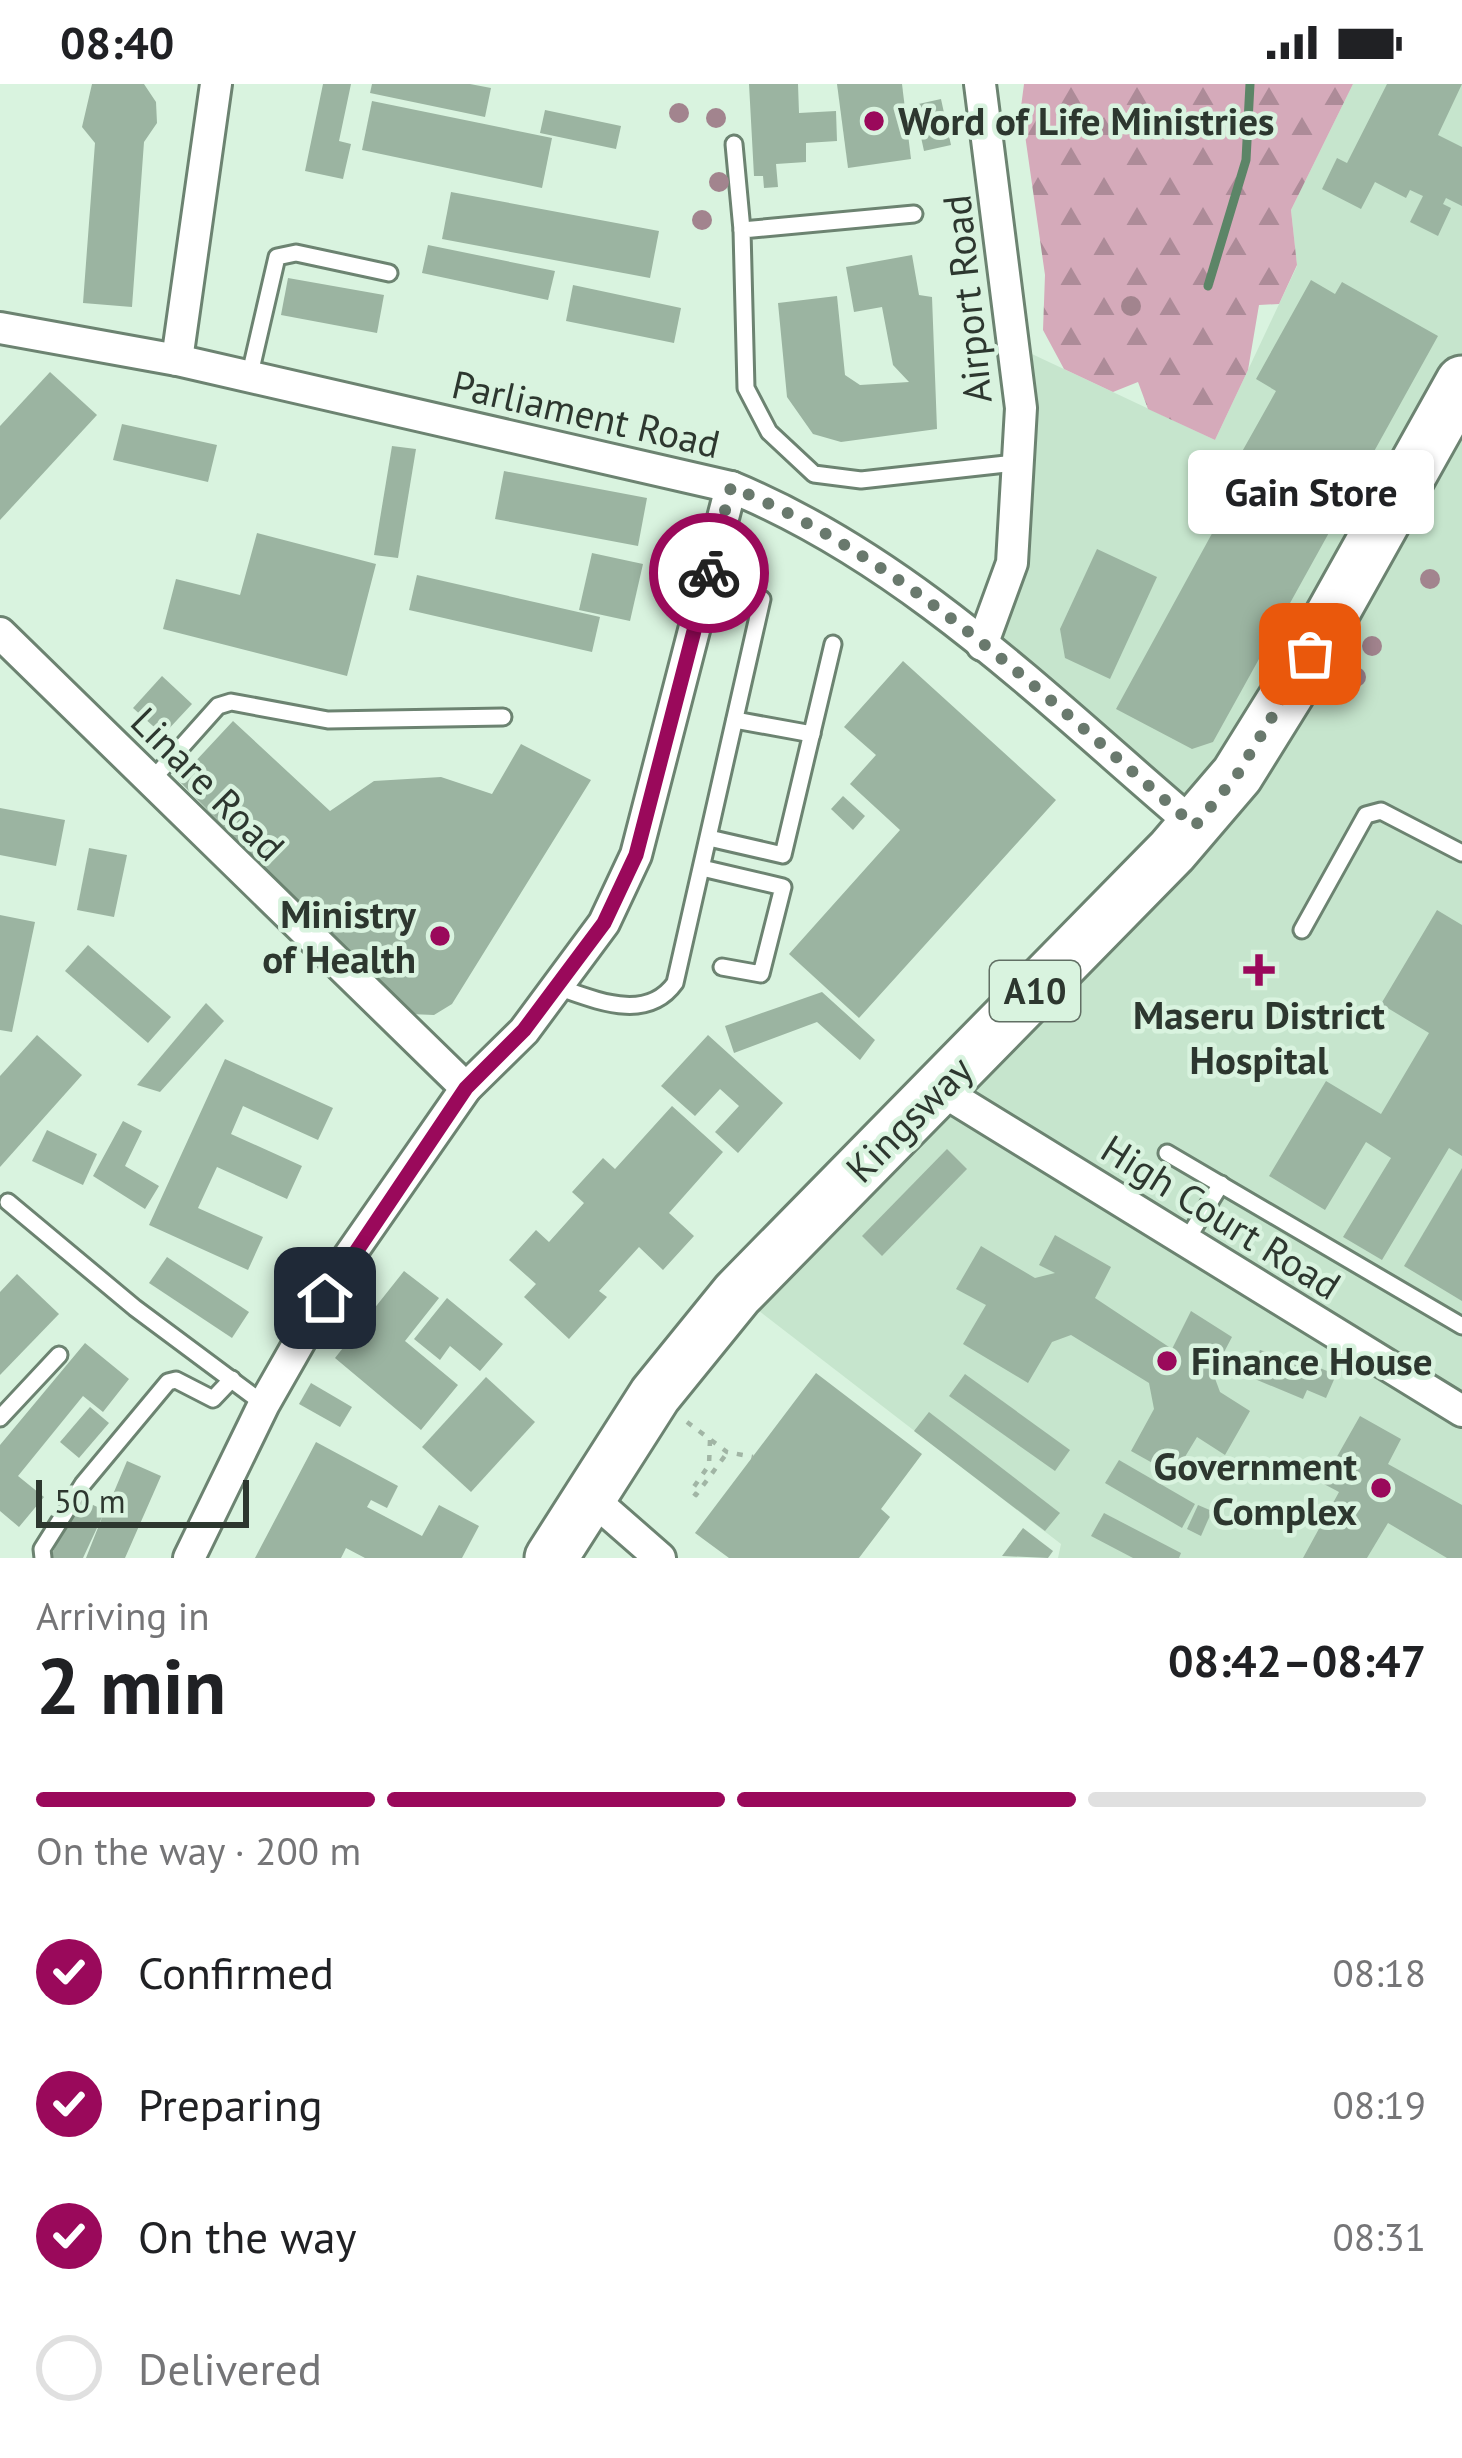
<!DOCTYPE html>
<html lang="en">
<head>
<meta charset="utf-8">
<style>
  :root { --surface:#fff; --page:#f6f6f6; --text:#202124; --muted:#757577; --line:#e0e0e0; --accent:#9a095b }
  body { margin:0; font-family:"PT Sans",sans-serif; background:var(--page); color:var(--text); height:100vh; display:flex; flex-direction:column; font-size:45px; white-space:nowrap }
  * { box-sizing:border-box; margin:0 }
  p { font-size:39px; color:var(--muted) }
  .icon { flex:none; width:66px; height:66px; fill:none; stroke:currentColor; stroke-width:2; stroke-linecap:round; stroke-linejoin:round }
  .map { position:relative; height:1474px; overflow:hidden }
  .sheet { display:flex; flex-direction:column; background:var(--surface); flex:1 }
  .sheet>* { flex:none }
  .scale { position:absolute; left:36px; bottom:30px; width:213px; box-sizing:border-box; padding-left:12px; border:6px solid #2d372f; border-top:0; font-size:33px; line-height:42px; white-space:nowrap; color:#2d372f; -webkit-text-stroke:9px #d9f3df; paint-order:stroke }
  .pin { position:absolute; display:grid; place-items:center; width:102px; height:102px; color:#fff; margin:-51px; border-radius:24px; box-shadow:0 6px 18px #0006 }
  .courier { position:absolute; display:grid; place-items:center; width:120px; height:120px; margin:-60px; border:9px solid #9a095b; border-radius:50%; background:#fff; color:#222; box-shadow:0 3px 15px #0007 }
  .bubble { position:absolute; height:84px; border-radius:12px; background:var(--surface); box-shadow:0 3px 9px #0004; font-size:39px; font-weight:700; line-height:84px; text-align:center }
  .head em { font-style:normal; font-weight:700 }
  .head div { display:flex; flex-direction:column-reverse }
  .head { display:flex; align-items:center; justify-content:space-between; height:204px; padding:0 36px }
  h1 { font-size:78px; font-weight:700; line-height:90px }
  .bar { display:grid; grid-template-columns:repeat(4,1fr); gap:18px 12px; align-content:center; height:144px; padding:0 36px }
  .bar i { height:15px; border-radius:9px; background:var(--line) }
  .bar .current { background:var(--accent) }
  .bar p { grid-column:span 4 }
  ol { padding:0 36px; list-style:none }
  li { display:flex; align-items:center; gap:36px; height:132px }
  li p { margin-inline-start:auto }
  li .icon { padding:12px; border-radius:50%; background:var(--accent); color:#fff; stroke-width:4 }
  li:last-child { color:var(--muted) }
  li i { width:66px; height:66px; border:6px solid var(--line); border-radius:50% }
  .status { display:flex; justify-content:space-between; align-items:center; height:84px; padding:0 60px; background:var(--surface); direction:ltr }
  .status svg { height:33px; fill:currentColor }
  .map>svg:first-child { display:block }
  .built { fill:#c6e5cd }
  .forest { fill:url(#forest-firs) }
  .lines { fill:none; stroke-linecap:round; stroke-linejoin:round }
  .stream { stroke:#5c8567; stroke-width:9 }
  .building { fill:#9bb4a1 }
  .service-casing { stroke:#6c8371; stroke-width:21 }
  .minor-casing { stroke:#6c8371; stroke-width:36 }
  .primary-casing { stroke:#6c8371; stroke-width:57 }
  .path { stroke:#a1b5a5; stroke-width:4.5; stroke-dasharray:6 9; stroke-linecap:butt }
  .service { stroke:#fff; stroke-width:15 }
  .minor { stroke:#fff; stroke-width:30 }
  .primary { stroke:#fff; stroke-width:51 }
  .tree { fill:#a2848e }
  .done { stroke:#69796d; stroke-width:12; stroke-dasharray:0 21.6 }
  .route { stroke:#9a095b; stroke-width:15 }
  .poi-dot { fill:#9a095b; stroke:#d9f3df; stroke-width:4.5 }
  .labels { text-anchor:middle; stroke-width:9; stroke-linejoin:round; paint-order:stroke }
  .shield { fill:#d9f3df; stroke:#616f64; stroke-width:3 }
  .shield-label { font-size:36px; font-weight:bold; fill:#2d372f }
  .poi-label { font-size:39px; font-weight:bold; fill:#2d372f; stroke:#d9f3df; text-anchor:start }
  .street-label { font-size:39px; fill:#2d372f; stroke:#d9f3df }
</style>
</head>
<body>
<div class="status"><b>08:40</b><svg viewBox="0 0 49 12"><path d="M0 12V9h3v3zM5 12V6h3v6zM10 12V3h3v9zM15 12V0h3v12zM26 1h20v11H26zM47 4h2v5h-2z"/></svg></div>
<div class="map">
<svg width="1462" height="1474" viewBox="0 0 1462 1474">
  <defs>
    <pattern id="forest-firs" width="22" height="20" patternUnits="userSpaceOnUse" patternTransform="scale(3)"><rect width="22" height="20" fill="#d5aaba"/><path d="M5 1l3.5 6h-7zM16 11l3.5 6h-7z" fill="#ad8b98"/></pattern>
  </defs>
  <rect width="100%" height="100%" fill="#d9f3df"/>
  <polygon class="built" points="1353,0 1462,0 1462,1474 1058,1474 1061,1460 737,1210 1194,743 982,561 1012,479 1017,263 1215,356 1297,182 1291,126"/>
  <polygon class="forest" points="1024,0 1353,0 1291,126 1297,181 1279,220 1259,221 1248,286 1215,356 1148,325 1138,298 1113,308 1064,285 1043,246 1045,191 1021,23"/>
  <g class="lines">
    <polyline class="stream" points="1208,202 1246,76 1250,0"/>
  </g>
  <g class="building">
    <polygon points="92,0 144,0 156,18 157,39 144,58 132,223 83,219 95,59 82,43"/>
    <polygon points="323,0 351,0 339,57 351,60 343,95 305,87"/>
    <polygon points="372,0 470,0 491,4 485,33 370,9"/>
    <polygon points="749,0 798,0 799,29 836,27 837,57 806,59 806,78 776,80 778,103 764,104 763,92 754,92"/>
    <polygon points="837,0 902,0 911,75 848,84"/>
    <polygon points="1387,0 1462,0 1438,51 1462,63 1462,122 1446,114 1443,120 1451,124 1438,152 1410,138 1423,112 1410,106 1406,114 1375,98 1361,125 1322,105 1337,74 1347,79"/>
    <polygon points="941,15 951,61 924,67 914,21"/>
    <polygon points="372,17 552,54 542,104 362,66"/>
    <polygon points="545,26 621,42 616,65 540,49"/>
    <polygon points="451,108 659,147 650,194 442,155"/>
    <polygon points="428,161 555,187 548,216 422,189"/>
    <polygon points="912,171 919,211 932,213 937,345 841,358 813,350 787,313 778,219 837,212 845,291 860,301 909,298 893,281 882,223 854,228 846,183"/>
    <polygon points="288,194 384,211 377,249 281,231"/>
    <polygon points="1311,196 1335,210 1342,198 1438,252 1213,658 1192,665 1116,625 1250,380 1239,373 1276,307 1256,295"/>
    <polygon points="573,201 681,224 674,259 566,237"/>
    <polygon points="50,288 97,331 0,436 0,342"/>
    <polygon points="122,340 217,361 208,398 113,376"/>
    <polygon points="392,362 416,365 398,474 374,471"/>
    <polygon points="504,387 647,414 638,462 495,435"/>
    <polygon points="257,449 376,480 347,592 163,545 176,495 240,511"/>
    <polygon points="1097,465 1157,493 1110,595 1065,574 1060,545"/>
    <polygon points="592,469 643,480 630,537 579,526"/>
    <polygon points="417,491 600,533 592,568 409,526"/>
    <polygon points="903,577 1056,716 859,934 789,870 900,746 850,700 876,671 844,643"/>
    <polygon points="162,592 192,620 163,651 133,624"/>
    <polygon points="233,637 330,727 374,697 441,693 492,710 521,660 591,696 452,920 434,931 410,930 178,696"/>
    <polygon points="843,712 865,732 853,746 831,725"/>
    <polygon points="0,724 65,736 56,782 0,771"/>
    <polygon points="89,764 127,771 114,833 77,826"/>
    <polygon points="1437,826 1462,841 1462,1072 1449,1064 1382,1176 1343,1153 1391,1074 1366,1058 1325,1126 1269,1092 1326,997 1381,1030 1429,949 1381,920"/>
    <polygon points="0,831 35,838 12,948 0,946"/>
    <polygon points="88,861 171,933 148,959 65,887"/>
    <polygon points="822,908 875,956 860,976 817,938 734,969 725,942"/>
    <polygon points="206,919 224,937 160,1008 137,1001"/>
    <polygon points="37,951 82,991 0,1083 0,992"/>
    <polygon points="708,951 783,1019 738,1069 715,1048 739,1022 720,1005 695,1032 661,1002"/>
    <polygon points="225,975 333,1024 318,1056 243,1022 231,1050 302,1082 287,1115 217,1083 198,1124 263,1153 248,1186 149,1141"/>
    <polygon points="672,1022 723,1068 669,1129 694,1152 663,1186 639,1163 599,1207 607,1213 569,1255 524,1213 536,1200 509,1176 536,1146 549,1158 584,1119 572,1108 603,1074 615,1085"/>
    <polygon points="123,1037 142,1047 125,1082 159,1102 145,1125 93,1092"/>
    <polygon points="47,1046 97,1070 83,1101 32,1077"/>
    <polygon points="947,1065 967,1085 882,1172 862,1152"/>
    <polygon points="1462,1084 1462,1217 1404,1182"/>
    <polygon points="1055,1151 1111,1183 1095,1214 1172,1265 1191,1227 1232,1253 1213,1289 1220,1308 1250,1327 1225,1371 1197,1353 1174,1391 1131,1367 1154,1325 1149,1299 1071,1251 1052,1258 1028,1299 963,1260 986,1221 956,1205 981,1162 1035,1194 1055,1189 1039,1181"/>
    <polygon points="167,1173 249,1228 232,1254 149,1199"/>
    <polygon points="404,1187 439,1214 405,1257 458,1301 421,1346 335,1274"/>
    <polygon points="17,1190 59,1230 0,1291 0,1208"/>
    <polygon points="447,1214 503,1260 480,1287 450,1262 440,1276 414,1255"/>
    <polygon points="85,1259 129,1295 103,1328 83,1312 18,1392 44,1413 19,1443 0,1427 0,1361"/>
    <polygon points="1260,1266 1284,1274 1286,1269 1336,1291 1326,1314 1307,1306 1303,1315 1250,1293"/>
    <polygon points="816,1289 922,1370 881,1425 890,1433 859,1474 729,1474 695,1449"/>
    <polygon points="965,1290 1070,1366 1055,1387 949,1312"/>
    <polygon points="486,1293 535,1338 471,1408 422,1363"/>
    <polygon points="311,1299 352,1323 340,1343 299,1320"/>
    <polygon points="90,1323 109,1339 79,1374 60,1358"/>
    <polygon points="929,1328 1060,1429 1045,1447 914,1347"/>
    <polygon points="1360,1332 1401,1355 1388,1380 1462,1421 1462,1474 1447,1474 1388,1439 1367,1474 1303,1474 1339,1408 1322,1399"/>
    <polygon points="316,1358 398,1402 387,1424 371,1416 367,1423 422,1452 439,1421 479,1442 462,1474 365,1474 346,1464 341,1474 255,1474"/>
    <polygon points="1119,1376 1195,1420 1182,1444 1105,1399"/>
    <polygon points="127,1377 161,1392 125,1474 86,1474 103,1431 83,1474 50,1474 78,1414 106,1427"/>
    <polygon points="1198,1421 1212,1427 1201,1452 1187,1445"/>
    <polygon points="1104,1429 1181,1469 1179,1474 1133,1474 1091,1452"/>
    <polygon points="1023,1444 1053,1467 1048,1474 1002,1472"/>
  </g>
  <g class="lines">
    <defs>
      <g id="service">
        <polyline points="734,60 742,146"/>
        <polyline points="914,130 742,146 746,304 769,348 814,390 861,396 1015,379"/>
        <polyline points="249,294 277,173 296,169 389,189"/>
        <polyline points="735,636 812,650"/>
        <polyline points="151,697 218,622 231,618 328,636 503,633"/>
        <polyline points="709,754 783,771 833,560"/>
        <polyline points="702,784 783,803 761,890 722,883"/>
        <polyline points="1302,846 1366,731 1381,727 1462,769"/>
        <path d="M560 904C598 917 647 938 675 899L762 515"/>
        <polyline points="1167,1069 1462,1242"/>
        <polyline points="8,1118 135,1224 264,1320"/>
        <polyline points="1186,1157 1221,1100"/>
        <polyline points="0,1334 59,1271"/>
        <polyline points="43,1474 42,1465 83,1400 168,1298 176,1296 213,1315 232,1295"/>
      </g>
      <g id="minor">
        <polyline points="980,0 1021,324 1012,479 982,561"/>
        <path d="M0 244 177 276 731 403C909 476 1050 619 1195 742"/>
        <polyline points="177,276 216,0"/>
        <polyline points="0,549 466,1004"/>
        <polyline points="939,1005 1462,1327"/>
        <polyline points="588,1411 660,1474"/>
        <polyline points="189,1474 264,1320 345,1178 466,1004 524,947 604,839 636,771 731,403"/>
      </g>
      <polyline id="primary" points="551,1474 655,1311 737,1210 1172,767 1237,691 1288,609 1462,298"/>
    </defs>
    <use href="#service" class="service-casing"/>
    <use href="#minor" class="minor-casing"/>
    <use href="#primary" class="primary-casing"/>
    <g class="path">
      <polyline points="687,1338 727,1368 753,1373"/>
      <polyline points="710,1356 709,1381 691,1407 696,1411 727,1369"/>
    </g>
    <use href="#service" class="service"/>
    <use href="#minor" class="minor"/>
    <use href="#primary" class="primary"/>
  </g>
  <g class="tree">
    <circle cx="679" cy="29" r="10"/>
    <circle cx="716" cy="34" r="10"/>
    <circle cx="719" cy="98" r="10"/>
    <circle cx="702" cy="136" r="10"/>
    <circle cx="1131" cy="222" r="10"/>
    <circle cx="1430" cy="495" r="10"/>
    <circle cx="1372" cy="562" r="10"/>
    <circle cx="1356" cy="593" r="10"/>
  </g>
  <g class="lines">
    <path class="done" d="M709 489 731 403C909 476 1051 619 1195 742L1237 691 1310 570"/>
    <polyline class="route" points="325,1214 466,1004 524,946 604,839 636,771 709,489"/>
  </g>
  <g class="poi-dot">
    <circle cx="874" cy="37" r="12"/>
    <circle cx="440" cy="852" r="12"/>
    <path d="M1253 868h12v12h12v12h-12v12h-12v-12h-12v-12h12z"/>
    <circle cx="1167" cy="1277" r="12"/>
    <circle cx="1381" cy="1404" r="12"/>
  </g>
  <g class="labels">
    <rect class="shield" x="990" y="877" width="90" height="60" rx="9"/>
    <g class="shield-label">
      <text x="1035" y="920">A10</text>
    </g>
    <g class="poi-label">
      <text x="898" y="51">Word of Life Ministries</text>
      <text x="416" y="844" text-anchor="end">Ministry<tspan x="416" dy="45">of Health</tspan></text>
      <text x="1259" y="945" text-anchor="middle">Maseru District<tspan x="1259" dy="45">Hospital</tspan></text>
      <text x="1191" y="1291">Finance House</text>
      <text x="1357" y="1396" text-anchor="end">Government<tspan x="1357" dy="45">Complex</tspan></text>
    </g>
    <g class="street-label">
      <text transform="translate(967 215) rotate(-96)" y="14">Airport Road</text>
      <text transform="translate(586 330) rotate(13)" y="14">Parliament Road</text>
      <text transform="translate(208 700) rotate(45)" y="14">Linare Road</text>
      <text transform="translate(909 1035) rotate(-45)" y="14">Kingsway</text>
      <text transform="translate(1221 1133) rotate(32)" y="14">High Court Road</text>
    </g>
  </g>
</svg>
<div class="scale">50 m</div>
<div class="pin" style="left:1310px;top:570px;background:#ea580c"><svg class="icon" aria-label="bag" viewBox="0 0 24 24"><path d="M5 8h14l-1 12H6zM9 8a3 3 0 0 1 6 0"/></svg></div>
<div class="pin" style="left:325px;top:1214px;background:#1f2937"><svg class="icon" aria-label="home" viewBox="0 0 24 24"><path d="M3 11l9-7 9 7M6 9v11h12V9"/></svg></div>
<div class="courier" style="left:709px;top:489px"><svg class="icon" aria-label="bike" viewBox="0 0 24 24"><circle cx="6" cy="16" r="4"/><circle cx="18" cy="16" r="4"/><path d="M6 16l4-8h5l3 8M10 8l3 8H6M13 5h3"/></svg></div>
<div class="bubble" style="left:1188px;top:366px;width:246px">Gain Store</div>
</div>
<section class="sheet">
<div class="head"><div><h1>2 min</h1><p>Arriving in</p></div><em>08:42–08:47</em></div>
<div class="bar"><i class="current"></i><i class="current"></i><i class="current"></i><i></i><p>On the way · 200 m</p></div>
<ol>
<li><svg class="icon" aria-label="check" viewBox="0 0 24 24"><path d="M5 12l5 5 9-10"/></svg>Confirmed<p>08:18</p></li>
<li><svg class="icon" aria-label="check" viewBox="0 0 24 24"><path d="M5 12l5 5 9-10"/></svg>Preparing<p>08:19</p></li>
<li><svg class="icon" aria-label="check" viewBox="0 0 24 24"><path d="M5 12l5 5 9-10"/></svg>On the way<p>08:31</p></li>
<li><i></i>Delivered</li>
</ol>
</section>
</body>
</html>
